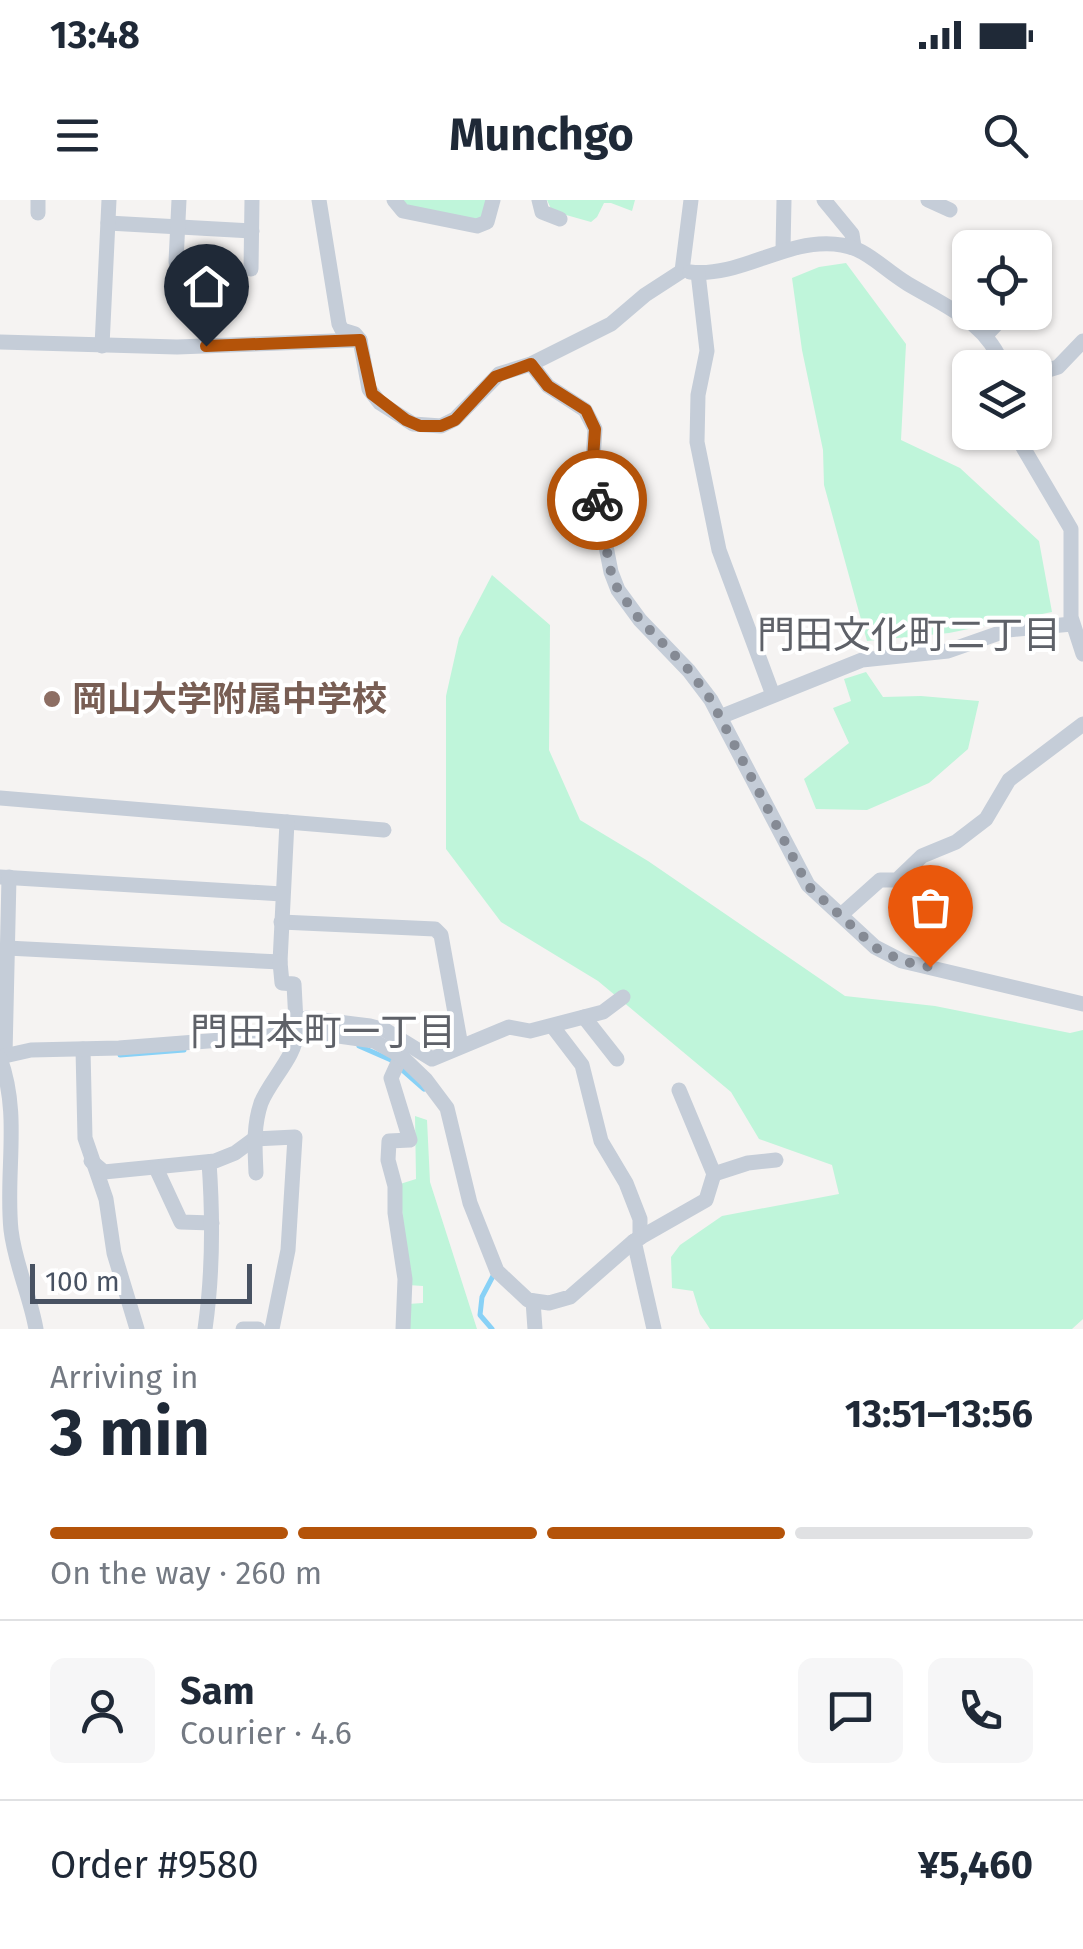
<!DOCTYPE html>
<html lang="en">
<head>
<meta charset="utf-8">
<style>
  :root { --surface:#fff; --page:#f6f6f7; --text:#1f2937; --muted:#747a83; --line:#e0e1e3; --accent:#b45309 }
  body { margin:0; font-family:"Fira Sans","Noto Sans JP",sans-serif; background:var(--page); color:var(--text); height:100vh; display:flex; flex-direction:column; font-size:38px; white-space:nowrap }
  * { box-sizing:border-box; margin:0 }
  p { font-size:32px; color:var(--muted) }
  .icon { flex:none; width:55px; height:55px; fill:none; stroke:currentColor; stroke-width:2; stroke-linecap:round; stroke-linejoin:round }
  .map { position:relative; height:1129px; overflow:hidden }
  .panel { display:flex; flex-direction:column; background:var(--surface); flex:1 }
  .panel>* { flex:none }
  .fabs { position:absolute; left:952px; top:30px; display:grid; gap:20px }
  .fabs a { display:grid; place-items:center; width:100px; height:100px; border-radius:15px; background:var(--surface); box-shadow:0 2px 8px #0004; font-size:50px }
  .scale { position:absolute; left:30px; bottom:25px; width:222px; box-sizing:border-box; padding-left:10px; border:5px solid #485262; border-top:0; font-size:28px; line-height:35px; white-space:nowrap; color:#485262; -webkit-text-stroke:8px #fff; paint-order:stroke }
  .pin { position:absolute; display:grid; place-items:center; width:85px; height:85px; color:#fff; margin:-102px -42px; border-radius:50% 50% 50% 0; rotate:-45deg; box-shadow:0 0 10px #0007 }
  .pin .icon { rotate:45deg }
  .courier { position:absolute; display:grid; place-items:center; width:100px; height:100px; margin:-50px; border:8px solid #b45309; border-radius:50%; background:#fff; color:#222; box-shadow:0 2px 12px #0007 }
  .summary em { font-style:normal; font-weight:700 }
  .summary div { display:flex; flex-direction:column-reverse }
  .summary { display:flex; align-items:center; justify-content:space-between; height:170px; padding:0 50px }
  h1 { font-size:65px; font-weight:700; line-height:75px }
  .bar { display:grid; grid-template-columns:repeat(4,1fr); gap:15px 10px; align-content:center; height:120px; padding:0 50px }
  .bar i { height:12px; border-radius:8px; background:var(--line) }
  .bar .active { background:var(--accent) }
  .bar p { grid-column:span 4 }
  .line { display:flex; align-items:center; gap:25px; padding:0 50px; border-top:2px solid var(--line) }
  .line div { flex:1 }
  .round { display:grid; place-items:center; flex:none; width:105px; height:105px; border-radius:15px; background:var(--page) }
  .status { display:flex; justify-content:space-between; align-items:center; height:70px; padding:0 50px; background:var(--surface); direction:ltr }
  .status svg { height:28px; fill:currentColor }
  header { display:flex; justify-content:space-between; align-items:center; height:130px; padding:0 50px; background:var(--surface); font-size:45px; font-weight:700 }
  .map>svg:first-child { display:block }
  .green { fill:#bff5da }
  .lines { fill:none; stroke-linecap:round; stroke-linejoin:round }
  .stream { stroke:#88d1f6; stroke-width:5 }
  .street { stroke:#c5cdd8; stroke-width:15 }
  .done { stroke:#858a94; stroke-width:10; stroke-dasharray:0 18 }
  .route { stroke:#b45309; stroke-width:12 }
  .education-dot { fill:#8d6e63; stroke:#fff; stroke-width:4 }
  .labels { text-anchor:middle; stroke-width:8; stroke-linejoin:round; paint-order:stroke }
  .education-label { font-size:35px; font-weight:bold; fill:#785e54; stroke:#fff; text-anchor:start }
  .neighbourhood-label { font-size:38px; fill:#5e6168; stroke:#fff }
</style>
</head>
<body>
<div class="status"><b>13:48</b><svg viewBox="0 0 49 12"><path d="M0 12V9h3v3zM5 12V6h3v6zM10 12V3h3v9zM15 12V0h3v12zM26 1h20v11H26zM47 4h2v5h-2z"/></svg></div>
<header><svg class="icon" aria-label="menu" viewBox="0 0 24 24"><path d="M4 6h16M4 12h16M4 18h16"/></svg>Munchgo<svg class="icon" aria-label="search" viewBox="0 0 24 24"><circle cx="10" cy="10" r="6"/><path d="M15 15l6 6"/></svg></header>
<div class="map">
<svg width="1083" height="1129" viewBox="0 0 1083 1129">
  <rect width="100%" height="100%" fill="#f5f3f2"/>
  <g class="green">
    <polygon points="402,0 489,0 482,17 474,20 406,7"/>
    <polygon points="547,0 635,0 632,11 611,3 604,3 597,17 591,22 552,11"/>
    <polygon points="846,63 906,144 901,240 960,268 1039,341 1052,412 949,433 867,441 824,285 823,250 802,150 792,78 819,67"/>
    <polygon points="492,375 550,425 549,550 580,620 648,661 845,796 935,806 1070,833 1083,830 1083,1119 1072,1129 710,1129 700,1114 693,1091 672,1088 671,1057 680,1045 722,1016 839,994 832,965 759,939 731,892 598,781 501,722 446,649 446,496 459,438"/>
    <polygon points="866,472 883,497 921,496 979,501 968,549 929,583 867,610 816,609 804,579 849,543 833,508 851,501 844,479"/>
    <polygon points="415,916 427,920 430,982 477,1129 408,1129 408,1104 423,1103 423,1086 408,1085 400,984 416,979"/>
  </g>
  <g class="lines">
    <g class="stream">
      <polyline points="359,846 391,860 424,889"/>
      <polyline points="120,855 184,850"/>
      <polyline points="492,1129 480,1115 482,1097 493,1076"/>
    </g>
    <g class="street">
      <polyline points="319,0 339,124 342,130 355,134 360,140 369,189 380,203 413,224 441,226 455,219 499,174 531,164 611,124 645,95 682,71 691,0"/>
      <polyline points="394,0 403,11 477,26 487,22 493,0"/>
      <polyline points="539,0 542,12 560,19"/>
      <polyline points="824,0 852,34 854,47"/>
      <polyline points="928,0 950,10"/>
      <polyline points="38,13 38,0"/>
      <polyline points="108,23 252,31"/>
      <polyline points="783,50 784,0"/>
      <polyline points="176,62 179,0"/>
      <polyline points="251,69 252,0"/>
      <path d="M690 72C735 77 775 47 819 44 863 41 874 63 908 84 947 107 987 122 1004 168"/>
      <polyline points="698,73 707,151 698,195 697,242 719,350 773,495"/>
      <polyline points="986,135 1008,112"/>
      <polyline points="0,142 177,147 360,140"/>
      <polyline points="102,146 109,0"/>
      <polyline points="531,164 548,186 585,210 595,229 592,274 611,372 618,390 640,420 689,471 711,500 808,685 875,747 902,761 1083,804"/>
      <polyline points="1035,174 1058,167 1083,141"/>
      <polyline points="1014,232 1071,329 1071,417 1083,454"/>
      <polyline points="720,517 862,460 948,451 1008,430 1072,424"/>
      <polyline points="0,598 384,630"/>
      <polyline points="0,677 282,694"/>
      <polyline points="842,714 880,680 897,680 922,656 956,642 986,619 1009,580 1083,524"/>
      <polyline points="281,722 435,729 441,735 461,846"/>
      <polyline points="7,748 280,762 287,622"/>
      <polyline points="280,762 282,783 294,784 296,822"/>
      <polyline points="584,817 617,859"/>
      <polyline points="553,827 582,865 601,941 626,983 640,1019 640,1038"/>
      <polyline points="276,828 306,818 370,826 385,830 432,859 509,827 530,831 603,812 623,797"/>
      <polyline points="83,849 85,938 106,999 114,1053 137,1129"/>
      <polyline points="5,855 9,677"/>
      <polyline points="401,856 391,878 410,940 389,941 388,960 395,986 395,1013 405,1079 403,1129"/>
      <polyline points="0,857 31,850 119,848 296,834 303,831 374,841 401,856 426,880 447,908 470,1003 497,1071 528,1100 549,1103 570,1097 634,1041 706,1000 714,974 679,890"/>
      <path d="M0 858C21 915 5 972 11 1030 15 1064 30 1095 36 1129"/>
      <polyline points="91,961 104,972 215,961 235,953 254,939 295,937 288,1050 272,1129"/>
      <polyline points="156,968 181,1022 212,1023"/>
      <path d="M256 973C255 948 253 927 261 903 269 882 297 854 296 834"/>
      <polyline points="714,974 748,963 776,960"/>
      <polyline points="634,1041 654,1129"/>
      <polyline points="533,1101 535,1129"/>
      <path d="M205 1129C213 1073 213 1018 209 962"/>
      <polyline points="243,1129 258,1129"/>
    </g>
  </g>
  <g class="lines">
    <polyline class="done" points="597,300 611,372 618,390 640,420 689,470 711,500 808,686 876,748 902,761 930,767"/>
    <polyline class="route" points="206,146 360,140 372,194 406,220 420,226 441,226 455,220 495,177 531,164 548,186 586,210 595,229 592,274 597,300"/>
  </g>
  <circle class="education-dot" cx="52" cy="499" r="10"/>
  <g class="labels">
    <g class="education-label">
      <text x="72" y="511">岡山大学附属中学校</text>
    </g>
    <g class="neighbourhood-label">
      <text x="909" y="448">門田文化町二丁目</text>
      <text x="323" y="845">門田本町一丁目</text>
    </g>
  </g>
</svg>
<div class="fabs">
<a><svg class="icon" aria-label="locate" viewBox="0 0 24 24"><circle cx="12" cy="12" r="6"/><path d="M12 2v4M12 18v4M2 12h4M18 12h4"/></svg></a>
<a><svg class="icon" aria-label="layers" viewBox="0 0 24 24"><path d="M12 4l9 5-9 5-9-5zM3 14l9 5 9-5"/></svg></a>
</div>
<div class="scale">100 m</div>
<div class="pin" style="left:930px;top:767px;background:#ea580c"><svg class="icon" aria-label="bag" viewBox="0 0 24 24"><path d="M5 8h14l-1 12H6zM9 8a3 3 0 0 1 6 0"/></svg></div>
<div class="pin" style="left:206px;top:146px;background:#1f2937"><svg class="icon" aria-label="home" viewBox="0 0 24 24"><path d="M3 11l9-7 9 7M6 9v11h12V9"/></svg></div>
<div class="courier" style="left:597px;top:300px"><svg class="icon" aria-label="bike" viewBox="0 0 24 24"><circle cx="6" cy="16" r="4"/><circle cx="18" cy="16" r="4"/><path d="M6 16l4-8h5l3 8M10 8l3 8H6M13 5h3"/></svg></div>
</div>
<section class="panel">
<div class="summary"><div><h1>3 min</h1><p>Arriving in</p></div><em>13:51–13:56</em></div>
<div class="bar"><i class="active"></i><i class="active"></i><i class="active"></i><i></i><p>On the way · 260 m</p></div>
<div class="line" style="height:180px"><a class="round"><svg class="icon" aria-label="person" viewBox="0 0 24 24"><circle cx="12" cy="8" r="4"/><path d="M4 21q1-7 8-7t8 7"/></svg></a><div><b>Sam</b><p>Courier · 4.6</p></div><a class="round"><svg class="icon" aria-label="chat" viewBox="0 0 24 24"><path d="M4 5h16v11H9l-5 4z"/></svg></a><a class="round"><svg class="icon" aria-label="phone" viewBox="0 0 24 24"><path d="M5 4h4l2 5-3 2q2 4 5 5l2-3 5 2v4C11 20 4 13 5 4z"/></svg></a></div>
<div class="line" style="height:130px"><div>Order #9580</div><b>¥5,460</b></div>
</section>
</body>
</html>
